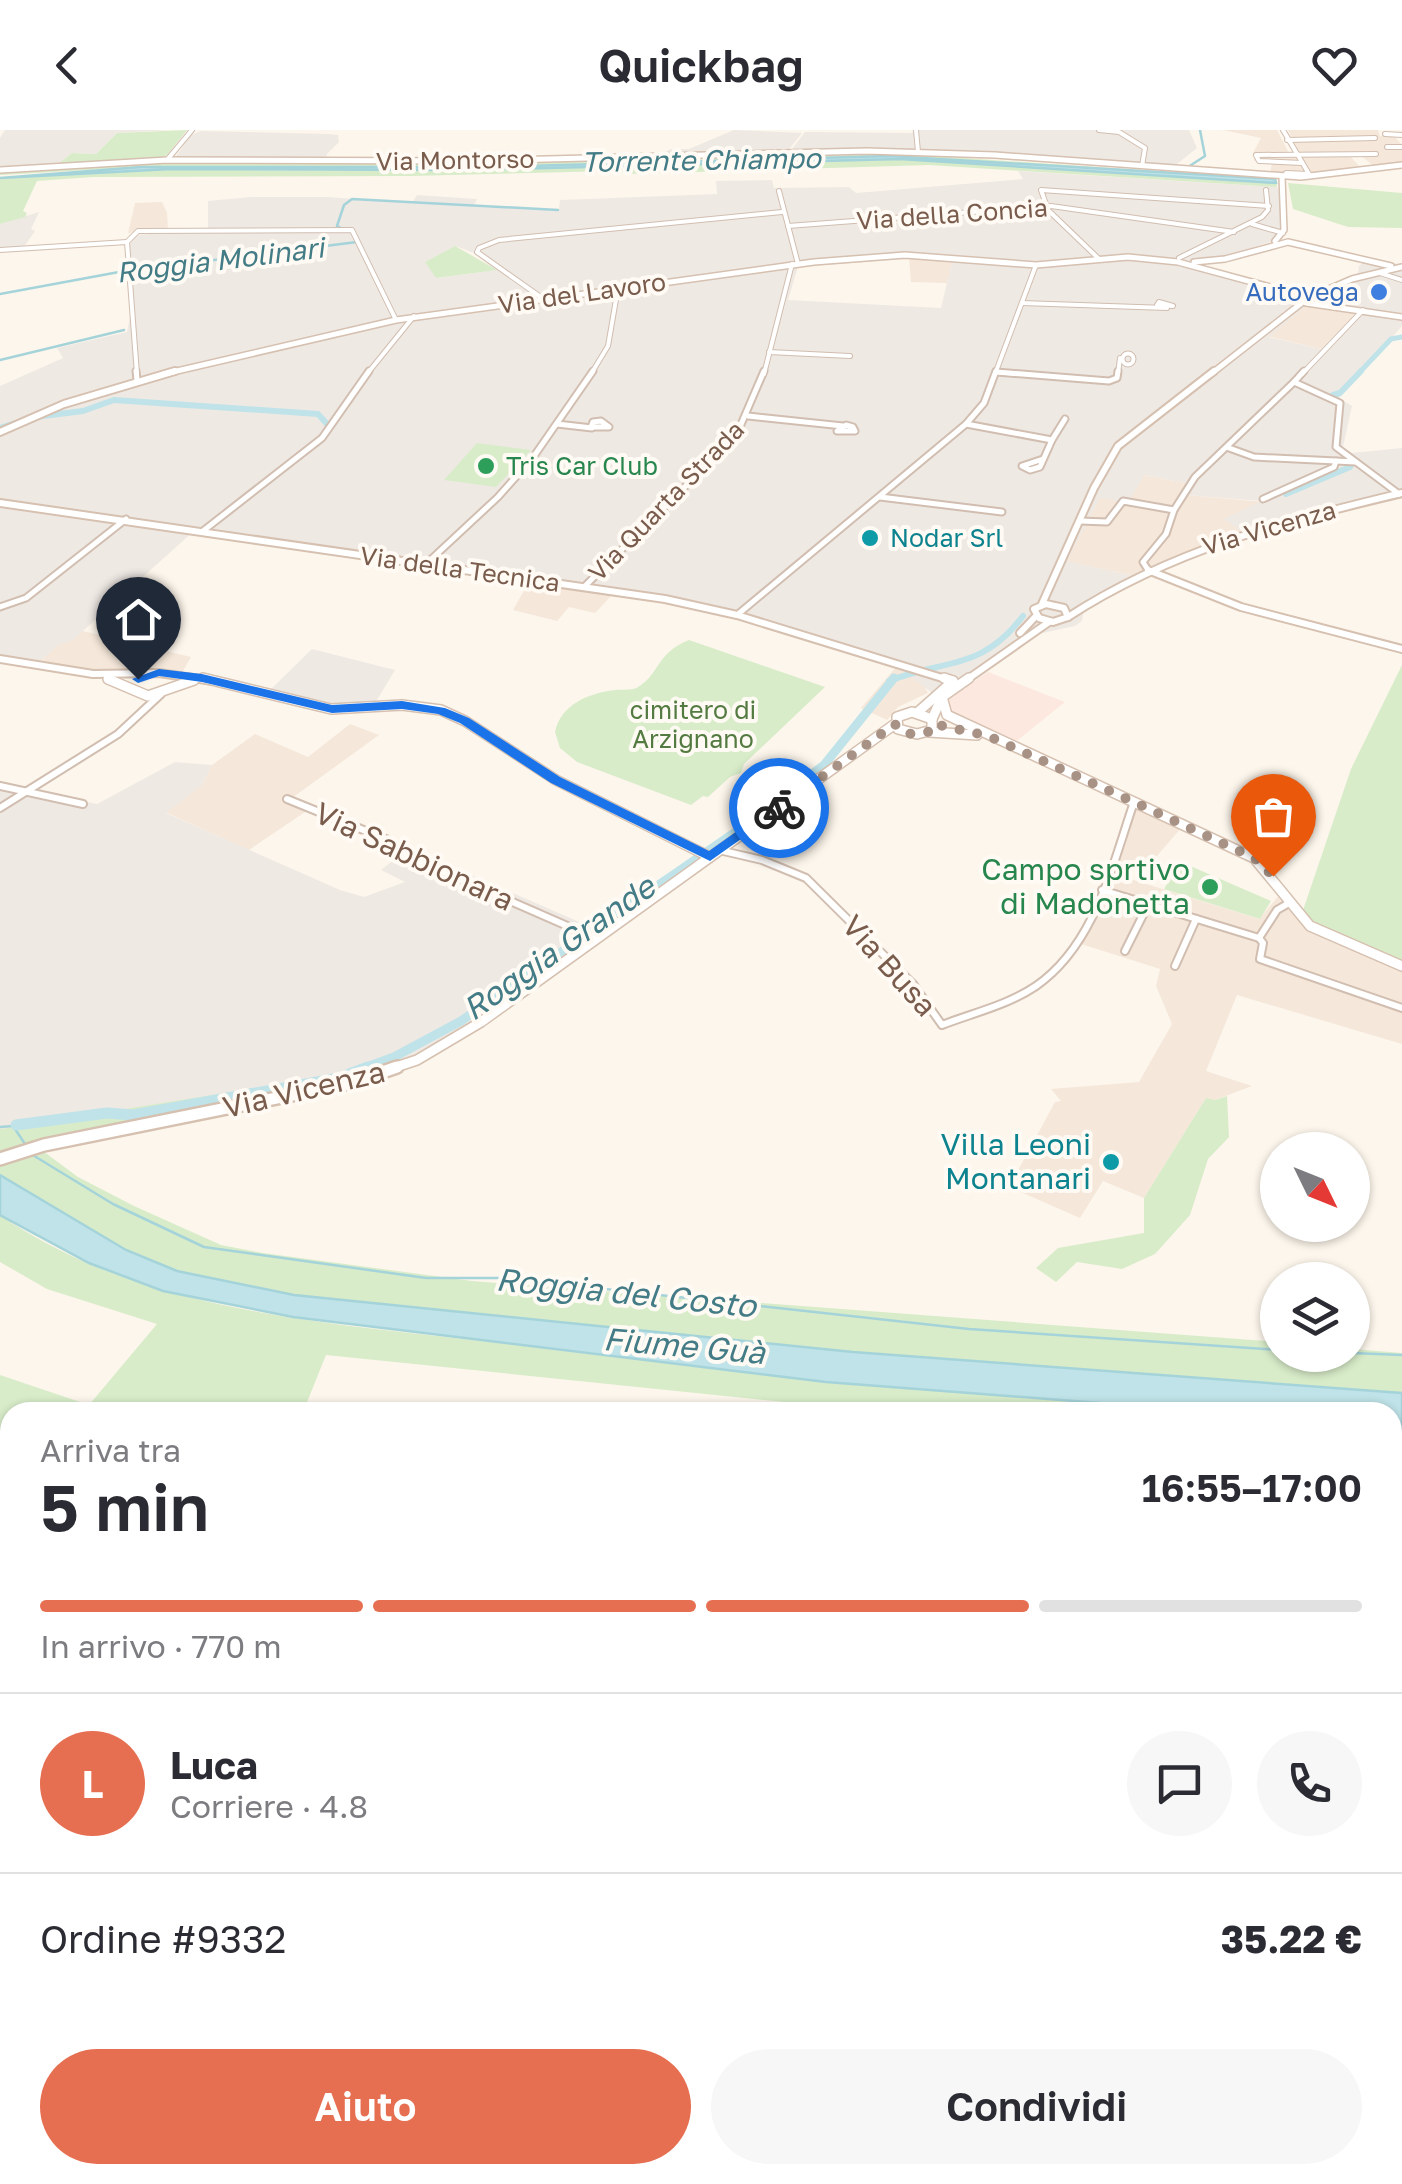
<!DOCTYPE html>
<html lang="it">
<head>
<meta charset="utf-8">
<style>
  :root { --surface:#fff; --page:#f7f7f7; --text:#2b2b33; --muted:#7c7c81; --line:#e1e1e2; --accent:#e76f51 }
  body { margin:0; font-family:"Golos Text",sans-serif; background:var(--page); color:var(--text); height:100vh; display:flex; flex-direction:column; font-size:38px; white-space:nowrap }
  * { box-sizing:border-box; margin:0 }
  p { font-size:32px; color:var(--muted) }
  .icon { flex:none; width:55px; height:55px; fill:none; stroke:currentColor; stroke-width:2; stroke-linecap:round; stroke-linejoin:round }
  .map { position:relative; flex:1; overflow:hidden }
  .details { position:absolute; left:0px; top:1272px; width:1402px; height:782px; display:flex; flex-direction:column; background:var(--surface); border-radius:30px 30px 0 0; box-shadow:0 2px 8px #0004 }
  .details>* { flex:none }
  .needle { width:65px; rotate:133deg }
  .fabs { position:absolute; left:1260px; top:1002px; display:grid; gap:20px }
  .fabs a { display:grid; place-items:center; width:110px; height:110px; border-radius:50%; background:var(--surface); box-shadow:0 2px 8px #0004; font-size:50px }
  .pin { position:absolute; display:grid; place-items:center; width:85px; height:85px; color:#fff; margin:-102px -42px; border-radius:50% 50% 50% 0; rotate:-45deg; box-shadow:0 0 10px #0007 }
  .pin .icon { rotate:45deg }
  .courier { position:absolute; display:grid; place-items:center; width:100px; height:100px; margin:-50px; border:8px solid #1a73e8; border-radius:50%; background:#fff; color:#222; box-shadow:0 2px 12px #0007 }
  .headline em { font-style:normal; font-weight:600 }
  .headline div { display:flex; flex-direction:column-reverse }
  .headline { display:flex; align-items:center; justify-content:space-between; height:170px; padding:0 40px }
  h1 { font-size:65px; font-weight:600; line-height:75px }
  .bar { display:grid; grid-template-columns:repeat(4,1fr); gap:15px 10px; align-content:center; height:120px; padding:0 40px }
  .bar i { height:12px; border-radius:8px; background:var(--line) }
  .bar .on { background:var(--accent) }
  .bar p { grid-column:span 4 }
  .line { display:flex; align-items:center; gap:25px; padding:0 40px; border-top:2px solid var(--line) }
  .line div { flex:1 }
  .round { display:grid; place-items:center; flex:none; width:105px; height:105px; border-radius:52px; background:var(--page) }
  .button { display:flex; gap:20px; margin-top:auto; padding:20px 40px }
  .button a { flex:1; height:115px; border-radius:60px; background:var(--accent); color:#fff; font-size:40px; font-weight:600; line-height:115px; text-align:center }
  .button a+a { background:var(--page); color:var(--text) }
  header { display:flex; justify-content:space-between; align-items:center; height:130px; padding:0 40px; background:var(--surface); font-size:45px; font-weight:600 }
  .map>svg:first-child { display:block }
  .residential { fill:#f5e8da }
  .commercial { fill:#fde8e0 }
  .industrial { fill:#efe9e4; fill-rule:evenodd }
  .green { fill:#d8ecc9 }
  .water { fill:#bfe3e8; stroke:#a5d3da; stroke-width:2.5 }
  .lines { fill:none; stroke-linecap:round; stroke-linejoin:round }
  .stream-far1 { stroke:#a5d3da; stroke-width:2.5 }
  .stream { stroke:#a5d3da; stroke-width:4 }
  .canal-far3 { stroke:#bfe3e8; stroke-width:5 }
  .canal-far2 { stroke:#bfe3e8; stroke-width:6 }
  .canal-far1 { stroke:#bfe3e8; stroke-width:9 }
  .canal { stroke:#bfe3e8; stroke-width:11 }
  .street-far3-casing { stroke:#d1beb0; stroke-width:6 }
  .street-far2-casing { stroke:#d1beb0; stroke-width:9 }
  .street-far1-casing { stroke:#d1beb0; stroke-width:10 }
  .street-casing { stroke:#d1beb0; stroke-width:15 }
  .secondary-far3-casing { stroke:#d6c0b0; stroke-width:8 }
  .secondary-far2-casing { stroke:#d6c0b0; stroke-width:10 }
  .secondary-far1-casing { stroke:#d6c0b0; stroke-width:12 }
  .secondary-casing { stroke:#d6c0b0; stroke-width:16 }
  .street-far3 { stroke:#fff; stroke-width:4 }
  .street-far2 { stroke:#fff; stroke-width:5 }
  .street-far1 { stroke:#fff; stroke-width:6 }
  .street { stroke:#fff; stroke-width:10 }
  .secondary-far3 { stroke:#fff; stroke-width:5 }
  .secondary-far2 { stroke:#fff; stroke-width:6 }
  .secondary-far1 { stroke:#fff; stroke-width:9 }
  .secondary { stroke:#fff; stroke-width:11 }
  .route { fill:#1a73e8 }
  .done { stroke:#a89285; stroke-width:10; stroke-dasharray:0 18 }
  .shop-dot { fill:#3f7fe0; stroke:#fffaf3; stroke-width:4 }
  .leisure-dot { fill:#2e9e5b; stroke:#fffaf3; stroke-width:4 }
  .culture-dot { fill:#0f9aa8; stroke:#fffaf3; stroke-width:4 }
  .labels { text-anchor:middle; stroke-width:8; stroke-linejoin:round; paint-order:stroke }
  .far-street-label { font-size:25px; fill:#7a5c4d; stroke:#fffaf3 }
  .far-shop-label { font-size:25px; fill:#366cbe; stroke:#fffaf3; text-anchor:end }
  .far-leisure-label { font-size:25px; fill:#27864d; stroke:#fffaf3; text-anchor:start }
  .far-culture-label { font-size:25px; fill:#0d838f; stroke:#fffaf3; text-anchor:start }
  .far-park-label { font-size:25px; fill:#537a41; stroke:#fffaf3 }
  .far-water-label { font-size:28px; font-style:italic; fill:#437c86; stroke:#fffaf3 }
  .street-label { font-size:30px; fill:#7a5c4d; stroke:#fffaf3 }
  .leisure-label { font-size:30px; fill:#27864d; stroke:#fffaf3; text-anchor:end }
  .culture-label { font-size:30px; fill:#0d838f; stroke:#fffaf3; text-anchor:end }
  .water-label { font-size:32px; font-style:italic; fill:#437c86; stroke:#fffaf3 }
</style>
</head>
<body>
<header><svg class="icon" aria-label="back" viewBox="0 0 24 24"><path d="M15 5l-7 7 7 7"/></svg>Quickbag<svg class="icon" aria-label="heart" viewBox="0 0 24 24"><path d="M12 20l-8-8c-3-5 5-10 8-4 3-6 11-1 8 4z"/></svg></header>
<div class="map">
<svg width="1402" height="2054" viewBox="0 0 1402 2054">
  <rect width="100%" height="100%" fill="#fdf6ec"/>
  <g class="residential">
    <polygon points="1223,0 1277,0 1291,27 1351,27 1359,36 1311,45 1270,43 1272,33 1254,31 1253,23 1261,8"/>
    <polygon points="1288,0 1378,0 1380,6 1395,7 1402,15 1402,33 1374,36 1360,25 1300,25"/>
    <polygon points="162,72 167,83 168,99 128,103 135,73"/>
    <polygon points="909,128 952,132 947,153 911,152"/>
    <polygon points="1307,175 1360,180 1321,219 1267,206"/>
    <polygon points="1144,345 1191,354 1187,365 1264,372 1225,389 1244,403 1143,448 1066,431 1100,368"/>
    <polygon points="529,452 613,464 595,483 569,477 557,491 513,480"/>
    <polygon points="83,501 191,527 180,546 80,545 33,538 58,515"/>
    <polygon points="897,536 922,553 928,563 898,577 887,590 861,578"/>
    <polygon points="350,594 379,605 292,668 311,678 249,720 165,682 202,655 212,635 255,604 308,627"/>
    <polygon points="1134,676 1181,698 1144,741 1113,733"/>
    <polygon points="1108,742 1259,789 1280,764 1308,800 1402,840 1402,914 1237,865 1206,941 1252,956 1215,970 1206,968 1144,1068 1103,1051 1080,1088 1009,1057 1055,972 1061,971 1051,959 1139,952 1172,894 1156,856 1160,839 1081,814"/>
  </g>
  <polygon class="commercial" points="988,542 1065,572 1013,614 949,583 944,572"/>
  <g class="industrial">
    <polygon points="5,0 170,0 117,3 96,24 72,23 57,35 0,39 0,8"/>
    <polygon points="734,0 802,3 786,23 658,25 671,19 689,19"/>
    <polygon points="914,0 1189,0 1197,18 1172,38 942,21 789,23 805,2 912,3"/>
    <polygon points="201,1 329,4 338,5 339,12 327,24 326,31 176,26 191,5"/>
    <path d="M1018 41 1277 57 1284 73 1283 101 1276 110 1193 136 1246 151 1302 161 1327 159 1358 143 1359 136 1365 131 1402 134V196L1339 268 1352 276 1343 317 1352 323 1402 318V366L1244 403 1224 389 1261 371 1186 365 1191 354 1144 345 1128 373 1100 368 1067 431 1143 448 1084 477 1082 491 1075 496 1038 504 944 572 898 537 700 479 195 400 73 510 58 515 33 538 0 533V256L63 228 57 218 127 202 133 172 129 114 133 105 208 101V71L251 67H327L412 73 417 65 477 69 473 77 559 79 560 70 717 64 716 51 772 50 774 58 849 57 856 63 1023 49ZM455 116 474 123 495 140 437 148 425 132ZM919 128 952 132 941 178 788 170 798 137ZM1307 175 1359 181 1321 219 1269 207Z"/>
    <polygon points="39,82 31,99 35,101 23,118 0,120 0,94"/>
    <polygon points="312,519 395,540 369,583 323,582 265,565"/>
    <polygon points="175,632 212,635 202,655 166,683 340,760 364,767 405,752 381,740 409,718 600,801 470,893 408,928 376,941 294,959 294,953 0,999 0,653 97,674"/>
  </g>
  <g class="green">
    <polygon points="187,0 167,25 159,28 57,35 72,23 96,24 117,3"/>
    <polygon points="903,24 1275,49 889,26 491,37 141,37 0,45 0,41 164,33 441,34"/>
    <polygon points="900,29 1276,53 1277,57 929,35 628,44 614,41 411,46 93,47 37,51 23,81 27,83 25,87 0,94 0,48 129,40 465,40"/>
    <polygon points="1288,53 1402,63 1402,98 1348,97 1293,79"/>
    <polygon points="455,116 497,140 436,148 425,132"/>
    <polygon points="477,313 531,320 496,357 444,350"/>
    <path d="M689 510 825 557 744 634 741 643 730 647 708 667 703 666 691 675 577 632 560 618 555 602C561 574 589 563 615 560 623 559 632 561 638 557 660 544 656 523 689 510Z"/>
    <polygon points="1402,535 1402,839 1401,839 1308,800 1299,792 1351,639"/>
    <polygon points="1181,732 1271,771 1260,789 1164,759"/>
    <polygon points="294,952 294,959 32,1013 78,1047 134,1076 221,1115 263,1123 472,1151 1277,1212 1278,1225 1352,1225 1353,1219 1402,1223 1402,1263 853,1222 294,1165 177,1141 126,1120 0,1045 0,999"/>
    <polygon points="1227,966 1229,1007 1208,1029 1190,1085 1155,1124 1122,1139 1077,1132 1056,1152 1036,1138 1058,1118 1144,1103 1144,1068 1206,968 1215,970"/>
    <path d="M0 1085C146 1186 338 1193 509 1214 744 1244 980 1264 1217 1282H882L326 1225 303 1282H10V1355L0 1349V1245L89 1275 157 1194 47 1159 0 1132Z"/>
    <polygon points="1392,1301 1402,1302 1402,1485 1393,1479"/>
    <polygon points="1402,1573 1402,1917 1393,1931 1392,1575"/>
  </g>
  <g class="water">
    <polygon points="889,26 1275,49 1276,53 900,29 465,40 171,39 0,48 141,37 491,37"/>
    <polygon points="0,1045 126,1120 177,1141 294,1165 853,1222 1402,1263 1402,1302 1393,1301 1392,1282 1217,1282 826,1252 293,1187 163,1161 89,1133 0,1085"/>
  </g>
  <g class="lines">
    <g class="stream-far1">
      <polyline points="481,37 513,36"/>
      <polyline points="1188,37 1205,26 1200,0"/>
      <polyline points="341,98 337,96 344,75 352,69 558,80"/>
      <polyline points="0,164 119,142 357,112"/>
      <polyline points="0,230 124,200"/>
      <polyline points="0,997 13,996 27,1017"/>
      <polyline points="31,1024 113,1074 204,1117 426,1148 506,1148 969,1199 1278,1220"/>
      <polyline points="1352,1223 1402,1225"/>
    </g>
    <g class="stream">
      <polyline points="1392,1436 1402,1441"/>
      <polyline points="0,1905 10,1901"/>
    </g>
    <polyline class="canal-far3" points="1358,244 1391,209 1402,207"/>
    <g class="canal-far2">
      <polyline points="1333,265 1340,263 1361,241"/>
      <polyline points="35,287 83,281 114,270 318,284 327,294"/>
      <polyline points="0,298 19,292"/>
      <polyline points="1286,364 1350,337"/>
      <path d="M889 551C944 529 982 541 1023 486"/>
    </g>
    <polyline class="canal-far1" points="361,939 394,927 461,891 740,699 824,635 894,548"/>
    <polyline class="canal" points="16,995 107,983 133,985 339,948 368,937"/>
    <defs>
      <g id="street-far3">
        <polyline points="916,0 918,22"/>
        <polyline points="1099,0 1119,2 1145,18 1142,36"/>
        <polyline points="1283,0 1309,44 1286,43"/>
        <polyline points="1385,4 1402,5"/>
        <polyline points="1287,10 1375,8"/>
        <polyline points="1387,17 1402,17"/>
        <polyline points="167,30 192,0"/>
        <polyline points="1302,33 1259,31 1256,25 1376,24"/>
        <polyline points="779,61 798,134"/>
        <polyline points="1252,94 1283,103"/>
        <polyline points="788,96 1051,76 1234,102"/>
        <polyline points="0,120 127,112"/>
        <polyline points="1098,128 1048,80 1041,60 1269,76"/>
        <polyline points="1179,128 1262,87 1268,80 1266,60"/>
        <polyline points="1380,143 1402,150"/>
        <polyline points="542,168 477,122 479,118 499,110 782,82"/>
        <polygon points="1159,172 1173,176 1157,175"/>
        <polyline points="1022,173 1167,178"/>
        <polyline points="769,222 850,226"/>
        <circle cx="1128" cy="229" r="5.5"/>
        <polyline points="996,242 1017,244"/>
        <polyline points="137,244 127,112 138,101 352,100 396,190"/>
        <polyline points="367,244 414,186"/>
        <polyline points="591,244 608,216 618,158"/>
        <polyline points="764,244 792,134"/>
        <polyline points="995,244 1036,135"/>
        <polyline points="1118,244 1120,228"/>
        <polyline points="1302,244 1363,180"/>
      </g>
      <g id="street-far2">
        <polyline points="136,241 137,250"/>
        <polyline points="1304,241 1294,252 1340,273 1336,317 1399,364"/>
        <polyline points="996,242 1109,251 1117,248 1118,241"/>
        <polyline points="748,286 843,296"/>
        <polygon points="601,291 609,297 591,297 593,292"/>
        <polyline points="557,294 592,298"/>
        <polyline points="966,294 1052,310 1040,337 1030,340 1022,336 1043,329"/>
        <polygon points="846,295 853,297 855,301 837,301"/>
        <polyline points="1052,310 1065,289"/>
        <polyline points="1229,318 1254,327 1356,332"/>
        <polyline points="880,367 1002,382"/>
        <polyline points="1263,369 1334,337 1336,331"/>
        <polyline points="1080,391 1107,392 1123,371 1174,380"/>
        <polyline points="203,401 322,308 369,241"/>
        <polyline points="426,434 498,367 532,329 593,241"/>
        <polyline points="1148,440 1143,432 1166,404 1174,380 1195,347 1294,252"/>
        <polyline points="584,457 736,306 764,241"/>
        <polyline points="0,477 26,468 126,389"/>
        <polyline points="737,485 966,294 984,273 996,241"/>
      </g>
      <g id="street-far1">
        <polyline points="0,656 83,674"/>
        <polyline points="287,669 388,710 405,725 597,809"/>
        <polyline points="0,678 118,604 161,564"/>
        <path d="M719 720 762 730 806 748 913 854 942 895C973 883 1008 875 1036 856 1095 815 1112 736 1134 672"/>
        <polyline points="1102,760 1259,808"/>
        <polyline points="1289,773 1277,780 1259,808 1263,813 1260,829 1402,878"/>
        <polyline points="1125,821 1148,775"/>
        <polyline points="1175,836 1196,789"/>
      </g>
      <g id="street">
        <polyline points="0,1891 10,1887"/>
        <polyline points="0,1947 10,1955"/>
        <polyline points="112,2045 123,2054"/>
        <polyline points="890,2045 902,2054"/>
      </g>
      <g id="secondary-far3">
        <polyline points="0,40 167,30 467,31 867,21 995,25 1301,47 1402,35"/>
        <polyline points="1275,111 1284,100 1282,47"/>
        <polyline points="1194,132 1225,129 1288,112 1391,136"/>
        <polyline points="1306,173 1402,187"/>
        <polyline points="164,244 396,190 814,132 905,125 1036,135 1128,127 1178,132 1285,161 1327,159"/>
        <polyline points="1211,244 1308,168 1352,149 1402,137"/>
      </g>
      <g id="secondary-far2">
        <polyline points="0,302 64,274 175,241"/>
        <polyline points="0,373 665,469 737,485 952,551"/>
        <polyline points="1148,440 1241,477 1402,519"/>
        <polyline points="1042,474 1094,358 1118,316 1214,241"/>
        <polygon points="1046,474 1064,478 1068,487 1053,492 1039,488 1034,479"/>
        <path d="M1068 487C1171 420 1284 391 1402 363"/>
        <polyline points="1020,503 1036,486"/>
        <polyline points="0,529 93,544 159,543 213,551"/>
        <polyline points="108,549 112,551"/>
        <polyline points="965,551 1049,492"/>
      </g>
      <g id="secondary-far1">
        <polyline points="203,548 331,579 402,575 441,580 465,591 556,650 710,727"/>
        <polyline points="944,548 953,551"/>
        <polyline points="108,549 148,566 194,550"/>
        <polyline points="942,567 947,585 1254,728 1310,796 1402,836"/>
        <polygon points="912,582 932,589 932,600 917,604 898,599 897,587"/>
        <polyline points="918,582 953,551"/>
        <polyline points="932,589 942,567 969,548"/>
        <polyline points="929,602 977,605"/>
        <polyline points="390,939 417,930 481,892 895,594"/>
      </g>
      <polyline id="secondary" points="0,1029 44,1015 351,953 397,937"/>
    </defs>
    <use href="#street-far3" class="street-far3-casing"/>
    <use href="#street-far2" class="street-far2-casing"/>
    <use href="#street-far1" class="street-far1-casing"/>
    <use href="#street" class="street-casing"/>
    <use href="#secondary-far3" class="secondary-far3-casing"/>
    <use href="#secondary-far2" class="secondary-far2-casing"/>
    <use href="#secondary-far1" class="secondary-far1-casing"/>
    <use href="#secondary" class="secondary-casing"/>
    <use href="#street-far3" class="street-far3"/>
    <use href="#street-far2" class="street-far2"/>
    <use href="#street-far1" class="street-far1"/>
    <use href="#street" class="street"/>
    <use href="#secondary-far3" class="secondary-far3"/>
    <use href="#secondary-far2" class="secondary-far2"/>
    <use href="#secondary-far1" class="secondary-far1"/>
    <use href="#secondary" class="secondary"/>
  </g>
  <polygon class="route" points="159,539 202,544 332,575 402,571 445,578 469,588 560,647 709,721 774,675 785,678 710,731 551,653 460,593 438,584 402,579 332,583 202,552 159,546 138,553 132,549"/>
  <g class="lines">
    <path class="done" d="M779 678 895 594C902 605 916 606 928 602L934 594 988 606 1134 672 1254 728 1273 746"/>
  </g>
  <circle class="shop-dot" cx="1379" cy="162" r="10"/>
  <g class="leisure-dot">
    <circle cx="486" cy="336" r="10"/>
    <circle cx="1210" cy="757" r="10"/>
  </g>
  <g class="culture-dot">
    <circle cx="870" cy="408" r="10"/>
    <circle cx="1111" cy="1032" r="10"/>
  </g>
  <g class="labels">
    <g class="far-street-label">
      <text transform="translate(455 30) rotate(-1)" y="9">Via Montorso</text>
      <text transform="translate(952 84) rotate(-4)" y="9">Via della Concia</text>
      <text transform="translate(582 163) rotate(-8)" y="9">Via del Lavoro</text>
      <text transform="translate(666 371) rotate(-46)" y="9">Via Quarta Strada</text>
      <text transform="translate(1269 398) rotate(-16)" y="9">Via Vicenza</text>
      <text transform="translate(460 439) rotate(8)" y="9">Via della Tecnica</text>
    </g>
    <g class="far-shop-label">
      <text x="1359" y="171">Autovega</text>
    </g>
    <g class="far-leisure-label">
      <text x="506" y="345">Tris Car Club</text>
    </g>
    <g class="far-culture-label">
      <text x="890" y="417">Nodar Srl</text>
    </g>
    <g class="far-park-label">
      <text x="693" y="589">cimitero di<tspan x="693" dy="29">Arzignano</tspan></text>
    </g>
    <g class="far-water-label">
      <text transform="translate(701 30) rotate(-1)" y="10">Torrente Chiampo</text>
      <text transform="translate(220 130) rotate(-7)" y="10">Roggia Molinari</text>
    </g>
    <g class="street-label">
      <text transform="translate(414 727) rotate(25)" y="10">Via Sabbionara</text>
      <text transform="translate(889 836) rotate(48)" y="10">Via Busa</text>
      <text transform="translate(304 960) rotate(-13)" y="10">Via Vicenza</text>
    </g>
    <g class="leisure-label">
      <text x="1190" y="750">Campo sprtivo<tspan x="1190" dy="34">di Madonetta</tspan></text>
    </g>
    <g class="culture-label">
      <text x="1091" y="1025">Villa Leoni<tspan x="1091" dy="34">Montanari</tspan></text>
    </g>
    <g class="water-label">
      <text transform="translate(559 818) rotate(-35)" y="11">Roggia Grande</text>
      <text transform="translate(626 1163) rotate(6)" y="11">Roggia del Costo</text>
      <text transform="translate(684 1216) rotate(5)" y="11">Fiume Guà</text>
    </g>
  </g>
</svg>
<div class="fabs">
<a><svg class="needle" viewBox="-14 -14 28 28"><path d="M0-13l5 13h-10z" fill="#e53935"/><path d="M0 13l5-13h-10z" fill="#7c7c81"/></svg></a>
<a><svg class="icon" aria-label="layers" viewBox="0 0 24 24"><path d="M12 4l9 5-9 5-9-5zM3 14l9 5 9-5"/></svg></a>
</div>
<div class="pin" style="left:1273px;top:746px;background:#ea580c"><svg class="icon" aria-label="bag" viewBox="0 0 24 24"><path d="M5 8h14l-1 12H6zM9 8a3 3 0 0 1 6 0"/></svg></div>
<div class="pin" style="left:138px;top:549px;background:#1f2937"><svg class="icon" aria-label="home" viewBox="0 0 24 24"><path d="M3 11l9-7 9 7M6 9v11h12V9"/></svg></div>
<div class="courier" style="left:779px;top:678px"><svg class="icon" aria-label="bike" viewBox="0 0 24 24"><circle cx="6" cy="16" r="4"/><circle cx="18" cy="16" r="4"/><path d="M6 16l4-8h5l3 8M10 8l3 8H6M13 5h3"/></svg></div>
<section class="details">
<div class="headline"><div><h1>5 min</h1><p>Arriva tra</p></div><em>16:55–17:00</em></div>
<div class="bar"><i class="on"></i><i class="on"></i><i class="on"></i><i></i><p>In arrivo · 770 m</p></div>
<div class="line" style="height:180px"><b class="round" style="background:var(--accent);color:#fff">L</b><div><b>Luca</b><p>Corriere · 4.8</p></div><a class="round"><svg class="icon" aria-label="chat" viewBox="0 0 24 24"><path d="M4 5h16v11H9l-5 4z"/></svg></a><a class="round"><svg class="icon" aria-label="phone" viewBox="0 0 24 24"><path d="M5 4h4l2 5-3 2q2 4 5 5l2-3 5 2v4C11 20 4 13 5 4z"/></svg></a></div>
<div class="line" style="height:130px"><div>Ordine #9332</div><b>35.22 €</b></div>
<div class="button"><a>Aiuto</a><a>Condividi</a></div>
</section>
</div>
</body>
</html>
